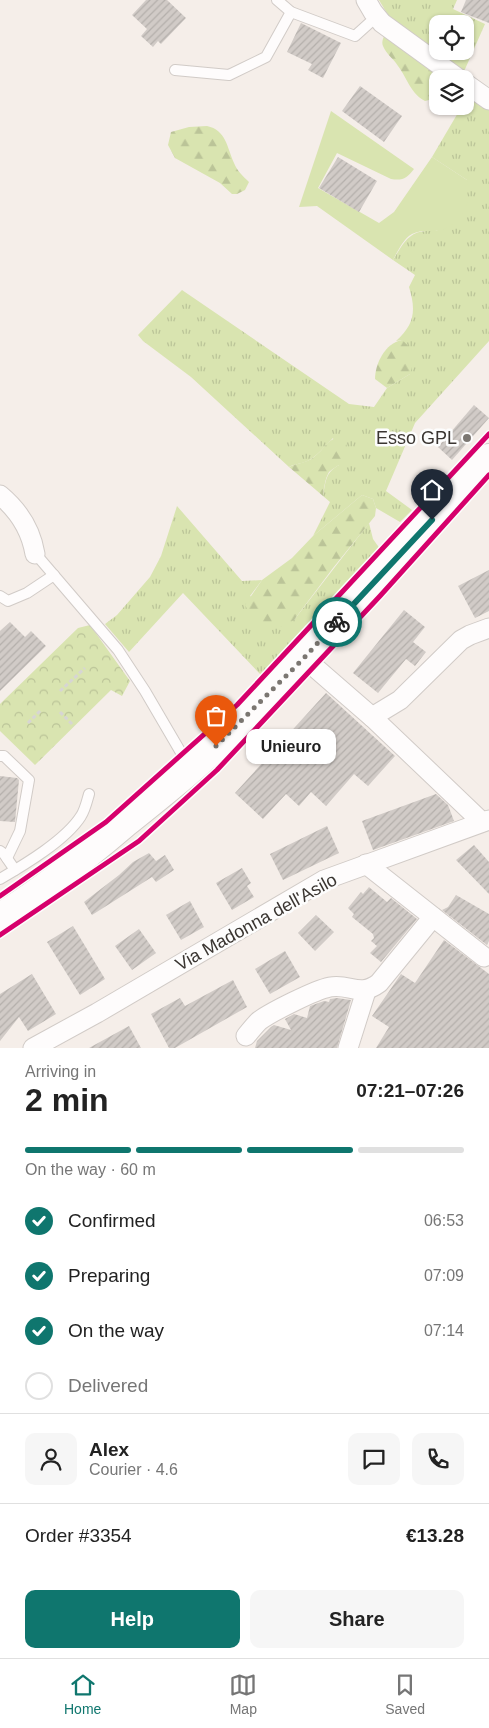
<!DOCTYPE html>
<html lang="en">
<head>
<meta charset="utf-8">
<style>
  :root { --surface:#fff; --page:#f6f6f6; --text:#222; --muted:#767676; --line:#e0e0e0; --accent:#0f766e }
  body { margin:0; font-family:Arial,sans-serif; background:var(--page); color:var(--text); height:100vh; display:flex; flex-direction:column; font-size:19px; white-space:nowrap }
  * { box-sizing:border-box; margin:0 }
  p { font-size:16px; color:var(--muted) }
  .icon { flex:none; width:28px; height:28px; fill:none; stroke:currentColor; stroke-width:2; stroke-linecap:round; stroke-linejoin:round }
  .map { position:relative; height:1048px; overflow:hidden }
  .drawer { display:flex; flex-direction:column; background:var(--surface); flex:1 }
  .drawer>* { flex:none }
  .controls { position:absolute; left:429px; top:15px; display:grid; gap:10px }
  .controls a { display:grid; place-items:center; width:45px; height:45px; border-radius:10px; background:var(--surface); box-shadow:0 1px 4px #0004; font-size:25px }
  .pin { position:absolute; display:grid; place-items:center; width:42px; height:42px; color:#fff; margin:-51px -21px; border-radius:50% 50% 50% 0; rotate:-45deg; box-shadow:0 0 5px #0007 }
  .pin .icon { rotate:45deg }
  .courier { position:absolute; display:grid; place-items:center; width:50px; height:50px; margin:-25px; border:4px solid #0f766e; border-radius:50%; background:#fff; color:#222; box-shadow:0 1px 6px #0007 }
  .bubble { position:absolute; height:35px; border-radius:10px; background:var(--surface); box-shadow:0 1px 4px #0004; font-size:16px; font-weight:700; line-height:35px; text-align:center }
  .overview em { font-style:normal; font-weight:700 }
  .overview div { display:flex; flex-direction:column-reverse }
  .overview { display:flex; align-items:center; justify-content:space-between; height:85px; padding:0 25px }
  h1 { font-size:32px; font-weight:700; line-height:38px }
  .bar { display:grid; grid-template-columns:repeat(4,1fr); gap:8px 5px; align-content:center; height:60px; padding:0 25px }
  .bar i { height:6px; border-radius:4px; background:var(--line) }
  .bar .on { background:var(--accent) }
  .bar p { grid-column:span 4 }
  .line { display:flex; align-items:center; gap:12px; padding:0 25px; border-top:1px solid var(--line) }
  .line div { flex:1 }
  .round { display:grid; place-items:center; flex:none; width:52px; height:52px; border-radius:10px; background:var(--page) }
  ol { padding:0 25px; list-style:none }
  li { display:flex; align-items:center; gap:15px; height:55px }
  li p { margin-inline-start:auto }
  li .icon { padding:5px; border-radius:50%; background:var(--accent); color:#fff; stroke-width:4 }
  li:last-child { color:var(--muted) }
  li i { width:28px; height:28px; border:2px solid var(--line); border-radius:50% }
  .button { display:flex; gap:10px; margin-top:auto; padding:10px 25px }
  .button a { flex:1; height:58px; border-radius:10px; background:var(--accent); color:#fff; font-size:20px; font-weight:700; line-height:58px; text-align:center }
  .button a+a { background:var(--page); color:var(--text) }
  .tabs { display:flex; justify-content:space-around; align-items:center; height:70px; border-top:1px solid var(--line); background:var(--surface); font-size:14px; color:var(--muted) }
  .tabs a { display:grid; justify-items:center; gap:2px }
  .tabs .on { color:var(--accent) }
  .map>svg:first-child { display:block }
  .grass { fill:url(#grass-tufts); fill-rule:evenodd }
  .forest { fill:url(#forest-firs) }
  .park { fill:url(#park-crowns) }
  .garden { fill:#d9e4b0 }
  .building { fill:url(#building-hatch) }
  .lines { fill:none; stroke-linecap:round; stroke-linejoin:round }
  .service-casing { stroke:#d1cbc7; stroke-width:12 }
  .minor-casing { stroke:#d1cbc7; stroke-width:21 }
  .secondary-casing { stroke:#d1cbc7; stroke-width:30 }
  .path { stroke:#d7d5d4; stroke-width:3; stroke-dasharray:4 2.5; stroke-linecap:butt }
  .service { stroke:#fefcfc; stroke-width:10 }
  .minor { stroke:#fefcfc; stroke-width:19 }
  .secondary { stroke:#fefcfc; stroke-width:28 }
  .cycleway-casing { stroke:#fdfdfd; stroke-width:8 }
  .cycleway { stroke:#d6006c; stroke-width:5 }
  .done { stroke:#7b7671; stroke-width:5; stroke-dasharray:0 9 }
  .route { stroke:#0f766e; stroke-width:6 }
  .poi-dot { fill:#7b7671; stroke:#fdfdfd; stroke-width:2 }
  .labels { text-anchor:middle; stroke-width:5; stroke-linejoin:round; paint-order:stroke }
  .poi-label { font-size:18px; fill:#3a3531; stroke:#fdfdfd; text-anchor:end }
  .street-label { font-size:18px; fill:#3a3531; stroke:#fdfdfd }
</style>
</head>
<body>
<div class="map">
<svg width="489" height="1048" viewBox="0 0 489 1048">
  <defs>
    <pattern id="grass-tufts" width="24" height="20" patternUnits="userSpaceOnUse" patternTransform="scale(1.25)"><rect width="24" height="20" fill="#d9e4b0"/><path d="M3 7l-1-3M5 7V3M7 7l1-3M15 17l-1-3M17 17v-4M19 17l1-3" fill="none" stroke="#bbc498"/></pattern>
    <pattern id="forest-firs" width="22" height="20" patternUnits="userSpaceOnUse" patternTransform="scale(1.25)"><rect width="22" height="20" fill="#d9e4b0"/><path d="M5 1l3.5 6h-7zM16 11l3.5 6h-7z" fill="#bbc498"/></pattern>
    <pattern id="park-crowns" width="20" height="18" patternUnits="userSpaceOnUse" patternTransform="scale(1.25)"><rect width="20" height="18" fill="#d9e4b0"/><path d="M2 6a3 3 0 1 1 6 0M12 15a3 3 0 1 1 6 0" fill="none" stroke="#bbc498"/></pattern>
    <pattern id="building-hatch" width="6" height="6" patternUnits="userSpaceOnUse" patternTransform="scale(1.25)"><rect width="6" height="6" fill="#d1cbc7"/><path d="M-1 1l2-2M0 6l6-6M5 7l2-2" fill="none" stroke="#b4afab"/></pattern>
  </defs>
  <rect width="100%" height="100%" fill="#f5eee9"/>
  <g class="grass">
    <path d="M379 0H457L453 9 485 24 462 76 391 20ZM438 24H465V51H438Z"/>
    <path d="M477 101 489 108V341L415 423 386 491 412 510 400 522 376 508 373 499 362 495 313 536 330 502 323 496C326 481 325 473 339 465L333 438C325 446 316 458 305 462 299 464 294 464 289 467L191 377 143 341 138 335 182 290 349 404 374 407 387 388 410 374 402 340 396 341C415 324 416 310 409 287L415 275 393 260C406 239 410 229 437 231L467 180 432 157 462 106H465V102Z"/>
    <polygon points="177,506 242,581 262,580 250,596 294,620 369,523 373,539 380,549 261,675 183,593 129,652 105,624 117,615 150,577 161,556"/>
  </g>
  <g class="forest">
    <path d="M387 31 448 79H438L437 98 425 101C411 94 407 78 398 66 394 59 386 54 383 46 381 41 384 36 387 31Z"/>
    <path d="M207 126C226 130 227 147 234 163 237 171 243 176 249 182L245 190 237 194H232L220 183 175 158 168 145 171 132 189 127Z"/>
    <path d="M402 340C415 351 415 358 410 374L387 388 375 379C375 364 385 343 402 340Z"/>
    <path d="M342 437C350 445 349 458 339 465 336 467 332 469 329 472 325 479 324 488 323 496L289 467C297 463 307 463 314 457 326 448 327 438 342 437Z"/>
    <polygon points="362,495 373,499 376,508 375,516 333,568 294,620 280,627 268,629 254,621 245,605 262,580 292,558 313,536"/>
  </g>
  <polygon class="park" points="90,625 130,681 122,696 111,690 35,765 0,731 0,704 78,628"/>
  <path class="garden" d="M331 111 414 169C407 178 403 181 391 179L337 153 318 188 379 223 394 212 432 157 467 180C467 187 468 197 467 204 463 217 449 231 435 231 427 231 420 230 412 234 403 239 398 251 393 260L317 206 299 207Z"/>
  <g class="building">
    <polygon points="146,0 167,0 186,18 161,44 158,41 153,47 141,36 147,29 132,15"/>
    <polygon points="466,0 489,0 489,23 461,12"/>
    <polygon points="301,23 341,43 323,78 308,70 312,64 287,52"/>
    <polygon points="360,86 402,116 384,142 342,111"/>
    <polygon points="338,157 377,181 359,212 319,188"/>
    <polygon points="474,405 489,418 452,460 438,447"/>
    <polygon points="489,570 489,611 475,618 458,586"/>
    <polygon points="404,610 425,627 413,642 426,652 415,666 406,659 378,693 353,673"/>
    <polygon points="10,622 25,637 31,631 46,646 0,691 0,631"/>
    <polygon points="326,693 395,756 368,786 354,774 326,806 311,792 299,806 286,794 263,819 235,793"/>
    <polygon points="0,776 17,778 19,780 15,822 0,821"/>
    <polygon points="436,794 448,805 454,821 373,850 362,821"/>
    <polygon points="327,826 339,853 283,880 270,854"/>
    <polygon points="474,845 489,862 489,894 456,860"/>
    <polygon points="149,853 156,861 165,855 174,870 156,882 152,877 92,915 84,902 119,875 133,862"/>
    <polygon points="242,868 251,883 247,886 254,897 232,910 216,883"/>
    <polygon points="369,887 387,902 391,898 417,919 381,962 370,953 377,946 371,941 374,938 373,934 352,917 354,914 348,908 361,892 363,894"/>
    <polygon points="456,895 489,914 489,941 487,945 442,910 448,907"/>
    <polygon points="190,901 204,927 181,940 166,915"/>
    <polygon points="316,915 334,932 315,951 298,933"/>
    <polygon points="73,926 105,979 80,995 47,942"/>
    <polygon points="139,929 156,953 132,970 115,946"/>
    <polygon points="444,940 489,974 489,1048 376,1048 389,1027 372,1016 401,974 415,983"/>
    <polygon points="285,951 300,977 270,994 255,969"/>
    <polygon points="32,974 56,1014 28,1031 19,1017 0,1041 0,994"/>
    <polygon points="233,980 247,1007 175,1048 169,1048 151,1014 180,998 185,1006"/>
    <polygon points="337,998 351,1000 337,1048 255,1048 257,1041 271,1027 274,1025 291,1030 285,1019 294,1014 307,1018 310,1006 324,1001 329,1002 330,999"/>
    <polygon points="129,1026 141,1048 89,1048"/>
  </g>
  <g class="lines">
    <defs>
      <g id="service">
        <polyline points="277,0 291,12 355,36 376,17"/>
        <polyline points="175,70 229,75 266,57 291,12"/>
        <polyline points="34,552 118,650 145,691 190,768"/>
        <polyline points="0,596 8,601 27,593 54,575"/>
        <polyline points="0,756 4,756 29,780 20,831 7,858"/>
        <polyline points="0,851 4,854 15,870"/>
        <path d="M0 879C24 865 66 840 81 816 85 810 87 801 89 794"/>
      </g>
      <g id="minor">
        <polyline points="366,0 373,12 382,23 459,79"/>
        <polyline points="465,83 489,100"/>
        <path d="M0 495C18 510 31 530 35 554"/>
        <polyline points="304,658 372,717 482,822"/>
        <polyline points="372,717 400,700 461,640 470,635 489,628"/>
        <polyline points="366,864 484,957"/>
        <path d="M246 1036C250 1031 255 1025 259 1021 271 1012 315 990 330 987 350 983 359 998 379 983L433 917"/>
        <polyline points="33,1048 97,1013 324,880 489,820"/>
        <polyline points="348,1048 366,991"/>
      </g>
      <path id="secondary" d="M0 917C44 890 84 858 124 824 160 795 197 766 230 733 320 645 402 549 489 458"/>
    </defs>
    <use href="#service" class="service-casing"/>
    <use href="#minor" class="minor-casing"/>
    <use href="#secondary" class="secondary-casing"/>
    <g class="path">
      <polyline points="60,691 85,668"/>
      <polyline points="60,712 74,726"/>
      <polyline points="28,723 40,711"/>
    </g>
    <use href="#service" class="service"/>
    <use href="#minor" class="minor"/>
    <use href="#secondary" class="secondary"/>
    <defs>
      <g id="cycleway">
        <polyline points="0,896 106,822 237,705 489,434"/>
        <polyline points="0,935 139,841 217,770 380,596 489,475"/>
      </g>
    </defs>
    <use href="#cycleway" class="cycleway-casing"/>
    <use href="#cycleway" class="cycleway"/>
  </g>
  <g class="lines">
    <polyline class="done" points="216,746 304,658 337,622"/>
    <polyline class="route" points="337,622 432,520"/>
  </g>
  <circle class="poi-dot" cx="467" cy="438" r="5"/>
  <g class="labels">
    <g class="poi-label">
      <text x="457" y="444">Esso GPL</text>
    </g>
    <g class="street-label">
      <text transform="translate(256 922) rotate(-29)" y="6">Via Madonna dell'Asilo</text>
    </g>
  </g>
</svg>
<div class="controls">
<a><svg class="icon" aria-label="locate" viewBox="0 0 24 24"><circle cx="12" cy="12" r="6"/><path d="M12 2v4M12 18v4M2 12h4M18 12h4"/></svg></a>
<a><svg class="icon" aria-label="layers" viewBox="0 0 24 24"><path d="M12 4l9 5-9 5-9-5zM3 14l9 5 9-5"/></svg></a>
</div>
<div class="pin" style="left:216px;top:746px;background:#ea580c"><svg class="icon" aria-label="bag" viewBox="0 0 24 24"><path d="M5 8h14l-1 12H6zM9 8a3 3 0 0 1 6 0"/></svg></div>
<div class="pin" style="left:432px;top:520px;background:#1f2937"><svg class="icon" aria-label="home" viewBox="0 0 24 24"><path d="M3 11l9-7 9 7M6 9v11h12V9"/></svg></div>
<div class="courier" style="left:337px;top:622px"><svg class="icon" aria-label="bike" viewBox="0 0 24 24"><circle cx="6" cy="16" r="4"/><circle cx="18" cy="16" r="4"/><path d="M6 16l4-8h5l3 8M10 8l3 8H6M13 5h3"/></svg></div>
<div class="bubble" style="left:246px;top:729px;width:90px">Unieuro</div>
</div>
<section class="drawer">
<div class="overview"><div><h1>2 min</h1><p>Arriving in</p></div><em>07:21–07:26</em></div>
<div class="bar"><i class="on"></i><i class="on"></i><i class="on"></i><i></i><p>On the way · 60 m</p></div>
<ol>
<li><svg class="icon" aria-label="check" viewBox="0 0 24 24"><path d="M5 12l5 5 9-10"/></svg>Confirmed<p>06:53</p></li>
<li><svg class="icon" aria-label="check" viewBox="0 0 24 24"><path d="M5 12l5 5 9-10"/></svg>Preparing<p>07:09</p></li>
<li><svg class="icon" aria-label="check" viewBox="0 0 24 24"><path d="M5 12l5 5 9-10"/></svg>On the way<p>07:14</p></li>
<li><i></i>Delivered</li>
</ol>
<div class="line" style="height:90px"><a class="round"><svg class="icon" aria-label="person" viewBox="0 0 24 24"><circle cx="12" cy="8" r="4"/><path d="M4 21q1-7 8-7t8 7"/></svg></a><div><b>Alex</b><p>Courier · 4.6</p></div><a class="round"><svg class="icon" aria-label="chat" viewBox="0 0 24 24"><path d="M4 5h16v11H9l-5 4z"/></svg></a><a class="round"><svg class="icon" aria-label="phone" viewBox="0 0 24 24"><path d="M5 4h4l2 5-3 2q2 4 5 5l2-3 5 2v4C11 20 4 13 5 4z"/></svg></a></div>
<div class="line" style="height:65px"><div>Order #3354</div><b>€13.28</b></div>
<div class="button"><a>Help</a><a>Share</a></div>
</section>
<nav class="tabs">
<a class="on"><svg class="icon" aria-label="home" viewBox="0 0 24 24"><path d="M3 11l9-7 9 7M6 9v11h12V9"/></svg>Home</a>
<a><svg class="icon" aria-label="map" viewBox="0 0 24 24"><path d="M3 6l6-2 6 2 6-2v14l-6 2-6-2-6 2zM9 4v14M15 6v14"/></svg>Map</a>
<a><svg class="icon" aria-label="saved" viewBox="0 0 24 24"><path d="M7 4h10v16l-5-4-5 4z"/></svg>Saved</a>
</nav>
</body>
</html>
